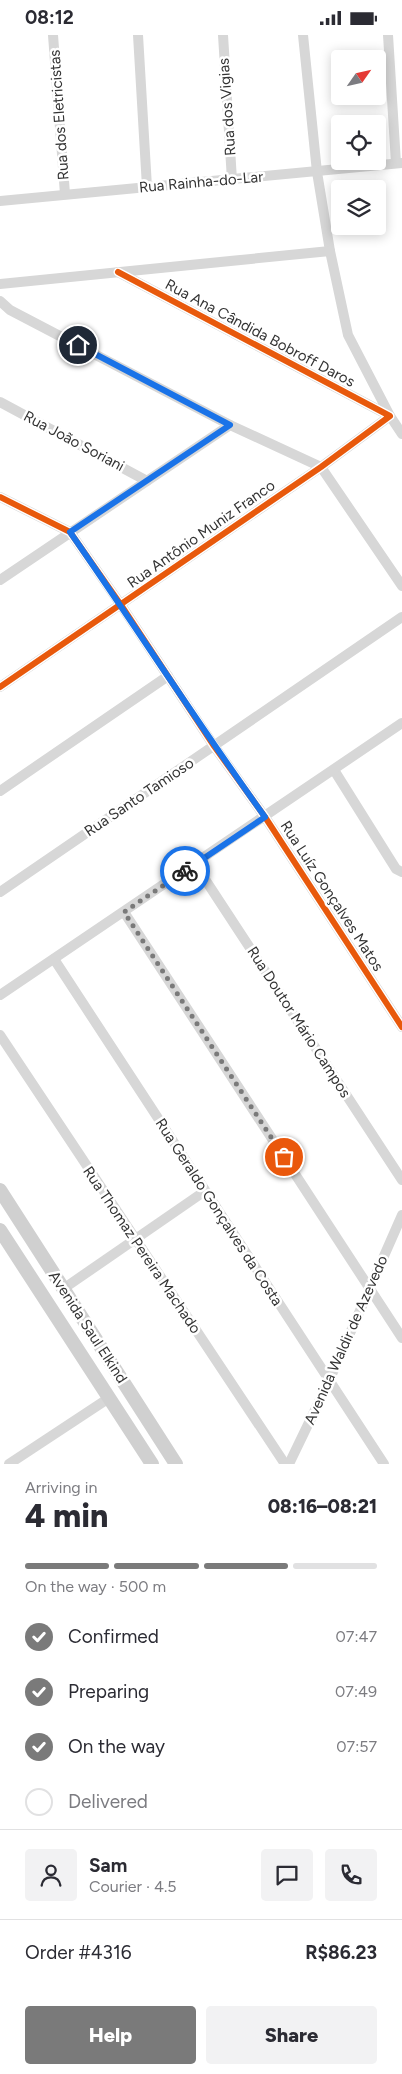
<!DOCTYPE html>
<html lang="en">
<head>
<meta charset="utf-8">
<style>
  :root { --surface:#fff; --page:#f2f2f3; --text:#2b2b33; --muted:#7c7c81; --line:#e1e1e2; --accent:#7a7a7a }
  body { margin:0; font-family:Figtree,sans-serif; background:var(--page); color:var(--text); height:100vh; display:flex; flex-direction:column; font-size:19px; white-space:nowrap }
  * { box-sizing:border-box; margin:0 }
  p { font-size:16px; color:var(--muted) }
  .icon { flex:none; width:28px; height:28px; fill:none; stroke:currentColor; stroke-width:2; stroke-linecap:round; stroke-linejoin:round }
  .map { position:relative; height:1429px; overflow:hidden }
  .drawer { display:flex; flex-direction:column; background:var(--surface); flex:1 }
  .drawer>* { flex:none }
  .needle { width:32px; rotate:56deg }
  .buttons { position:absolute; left:331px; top:15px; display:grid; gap:10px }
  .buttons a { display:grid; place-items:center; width:55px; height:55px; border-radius:5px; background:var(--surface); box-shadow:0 2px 12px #0003; font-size:25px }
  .pin { position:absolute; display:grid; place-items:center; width:42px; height:42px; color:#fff; margin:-21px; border:2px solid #fff; border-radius:50%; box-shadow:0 1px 5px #0007 }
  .courier { position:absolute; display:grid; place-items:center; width:50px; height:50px; margin:-25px; border:4px solid #1a73e8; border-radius:50%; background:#fff; color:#222; box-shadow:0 1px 6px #0007 }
  .headline em { font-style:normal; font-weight:800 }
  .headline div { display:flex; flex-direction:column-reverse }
  .headline { display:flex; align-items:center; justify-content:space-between; height:85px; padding:0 25px }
  h1 { font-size:32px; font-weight:800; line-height:38px }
  .bar { display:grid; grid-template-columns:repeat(4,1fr); gap:8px 5px; align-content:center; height:60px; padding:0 25px }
  .bar i { height:6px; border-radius:4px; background:var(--line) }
  .bar .current { background:var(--accent) }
  .bar p { grid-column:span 4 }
  .line { display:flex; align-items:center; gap:12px; padding:0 25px; border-top:1px solid var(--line) }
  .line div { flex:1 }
  .round { display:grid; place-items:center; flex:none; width:52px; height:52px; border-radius:5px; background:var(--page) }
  ol { padding:0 25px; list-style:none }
  li { display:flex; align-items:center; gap:15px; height:55px }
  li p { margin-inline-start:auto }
  li .icon { padding:5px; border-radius:50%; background:var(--accent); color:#fff; stroke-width:4 }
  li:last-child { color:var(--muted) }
  li i { width:28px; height:28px; border:2px solid var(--line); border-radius:50% }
  .cta { display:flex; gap:10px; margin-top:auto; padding:10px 25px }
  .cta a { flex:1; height:58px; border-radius:5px; background:var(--accent); color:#fff; font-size:20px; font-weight:800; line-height:58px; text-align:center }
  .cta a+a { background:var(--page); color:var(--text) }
  .status { display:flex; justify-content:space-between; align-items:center; height:35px; padding:0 25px; background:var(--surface); direction:ltr }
  .status svg { height:14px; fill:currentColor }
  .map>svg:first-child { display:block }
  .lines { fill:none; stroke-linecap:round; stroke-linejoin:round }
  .street { stroke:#d7d7d7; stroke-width:10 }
  .secondary { stroke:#d0d0d0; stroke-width:14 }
  .cycleway-casing { stroke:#fff; stroke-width:9 }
  .cycleway { stroke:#e8590c; stroke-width:6 }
  .done { stroke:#7a7a7a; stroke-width:5; stroke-dasharray:0 9 }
  .route { stroke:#1a73e8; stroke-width:6 }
  .labels { text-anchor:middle; stroke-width:5; stroke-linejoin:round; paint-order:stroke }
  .street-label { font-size:15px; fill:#333; stroke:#fff }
</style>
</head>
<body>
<div class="status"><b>08:12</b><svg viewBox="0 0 49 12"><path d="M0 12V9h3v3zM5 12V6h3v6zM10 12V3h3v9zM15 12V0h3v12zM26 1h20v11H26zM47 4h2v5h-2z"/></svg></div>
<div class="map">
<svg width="402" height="1429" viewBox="0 0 402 1429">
  <rect width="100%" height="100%" fill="#fff"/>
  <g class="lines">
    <g class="street">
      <polyline points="53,0 65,159"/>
      <polyline points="138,0 147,152"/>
      <polyline points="223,0 232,145"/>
      <polyline points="303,0 317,137 330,216 348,300 390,381 402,399"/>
      <polyline points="388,0 396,128"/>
      <polyline points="0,166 402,128"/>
      <polyline points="0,249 330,216"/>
      <polyline points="0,266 10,275 230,390 321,432 402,551"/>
      <polyline points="0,367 147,446"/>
      <polyline points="0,462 70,497 121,570 214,711 265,782 402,992"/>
      <polyline points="0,545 230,390"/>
      <polyline points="0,652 321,432 390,381 118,237"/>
      <polyline points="334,735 396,834 402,837"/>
      <polyline points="0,756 168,641"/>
      <polyline points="195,829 402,1145"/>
      <polyline points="0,857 402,582"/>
      <polyline points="124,877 402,1303"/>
      <polyline points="54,924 384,1429"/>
      <polyline points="0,960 402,688"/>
      <polyline points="0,1000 285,1429"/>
      <polyline points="63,1254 205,1156"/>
      <polyline points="9,1429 109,1363"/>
      <polyline points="289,1429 329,1346 402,1180"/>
    </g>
    <g class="secondary">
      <polyline points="0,1155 176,1429"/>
      <polyline points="0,1195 152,1429"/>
    </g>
    <defs>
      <g id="cycleway">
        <polyline points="0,462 70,497 121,570 214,711 265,782 402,992"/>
        <polyline points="0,652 321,432 390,381 118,237"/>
      </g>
    </defs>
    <use href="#cycleway" class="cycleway-casing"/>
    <use href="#cycleway" class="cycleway"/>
  </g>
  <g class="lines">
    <polyline class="done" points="185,836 124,877 284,1122"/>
    <path class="route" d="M78 310 230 390 70 497C136 592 198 689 265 782L185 836"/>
  </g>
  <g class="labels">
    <g class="street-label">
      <text transform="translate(227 72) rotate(-94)" y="5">Rua dos Vigias</text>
      <text transform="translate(59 80) rotate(-94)" y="5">Rua dos Eletricistas</text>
      <text transform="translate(201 147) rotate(-5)" y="5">Rua Rainha-do-Lar</text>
      <text transform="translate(260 298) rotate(28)" y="5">Rua Ana Cândida Bobroff Daros</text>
      <text transform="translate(74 406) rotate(28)" y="5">Rua João Soriani</text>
      <text transform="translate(201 499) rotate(-35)" y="5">Rua Antônio Muniz Franco</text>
      <text transform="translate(139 762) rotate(-34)" y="5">Rua Santo Tamioso</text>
      <text transform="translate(332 861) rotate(57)" y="5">Rua Luíz Gonçalves Matos</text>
      <text transform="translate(299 987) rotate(57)" y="5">Rua Doutor Mário Campos</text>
      <text transform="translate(219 1177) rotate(57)" y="5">Rua Geraldo Gonçalves da Costa</text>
      <text transform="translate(142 1215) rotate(56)" y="5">Rua Thomaz Pereira Machado</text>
      <text transform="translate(88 1292) rotate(57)" y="5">Avenida Saul Elkind</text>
      <text transform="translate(346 1305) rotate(-66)" y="5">Avenida Waldir de Azevedo</text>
    </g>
  </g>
</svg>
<div class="buttons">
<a><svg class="needle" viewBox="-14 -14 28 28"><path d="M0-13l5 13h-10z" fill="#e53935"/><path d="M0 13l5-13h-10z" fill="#7c7c81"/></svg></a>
<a><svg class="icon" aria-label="locate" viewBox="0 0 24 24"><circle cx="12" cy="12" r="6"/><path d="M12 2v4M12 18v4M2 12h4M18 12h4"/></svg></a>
<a><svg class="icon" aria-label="layers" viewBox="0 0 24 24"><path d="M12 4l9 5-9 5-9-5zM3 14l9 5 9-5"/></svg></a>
</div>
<div class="pin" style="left:284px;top:1122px;background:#ea580c"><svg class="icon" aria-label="bag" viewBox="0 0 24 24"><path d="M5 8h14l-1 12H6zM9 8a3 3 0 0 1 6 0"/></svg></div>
<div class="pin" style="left:78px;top:310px;background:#1f2937"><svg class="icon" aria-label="home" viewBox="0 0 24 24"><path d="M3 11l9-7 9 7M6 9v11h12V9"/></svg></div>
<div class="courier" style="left:185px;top:836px"><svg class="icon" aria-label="bike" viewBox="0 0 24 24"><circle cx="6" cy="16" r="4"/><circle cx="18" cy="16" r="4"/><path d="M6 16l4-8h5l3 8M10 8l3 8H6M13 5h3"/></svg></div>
</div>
<section class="drawer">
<div class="headline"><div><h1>4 min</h1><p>Arriving in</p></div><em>08:16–08:21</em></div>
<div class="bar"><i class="current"></i><i class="current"></i><i class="current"></i><i></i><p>On the way · 500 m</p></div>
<ol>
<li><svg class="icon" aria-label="check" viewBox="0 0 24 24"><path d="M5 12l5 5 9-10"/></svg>Confirmed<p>07:47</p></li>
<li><svg class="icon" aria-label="check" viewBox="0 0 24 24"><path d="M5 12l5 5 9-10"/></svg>Preparing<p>07:49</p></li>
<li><svg class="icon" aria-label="check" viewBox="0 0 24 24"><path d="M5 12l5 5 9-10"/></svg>On the way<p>07:57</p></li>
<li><i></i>Delivered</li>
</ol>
<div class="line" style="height:90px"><a class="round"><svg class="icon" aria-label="person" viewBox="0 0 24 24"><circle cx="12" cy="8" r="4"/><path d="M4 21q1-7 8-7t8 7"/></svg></a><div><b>Sam</b><p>Courier · 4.5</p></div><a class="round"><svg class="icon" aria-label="chat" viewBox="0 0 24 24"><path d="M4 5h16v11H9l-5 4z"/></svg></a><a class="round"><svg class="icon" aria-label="phone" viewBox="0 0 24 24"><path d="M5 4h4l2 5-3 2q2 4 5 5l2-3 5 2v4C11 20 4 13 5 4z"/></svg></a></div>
<div class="line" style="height:65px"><div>Order #4316</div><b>R$86.23</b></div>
<div class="cta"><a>Help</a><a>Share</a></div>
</section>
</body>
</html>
